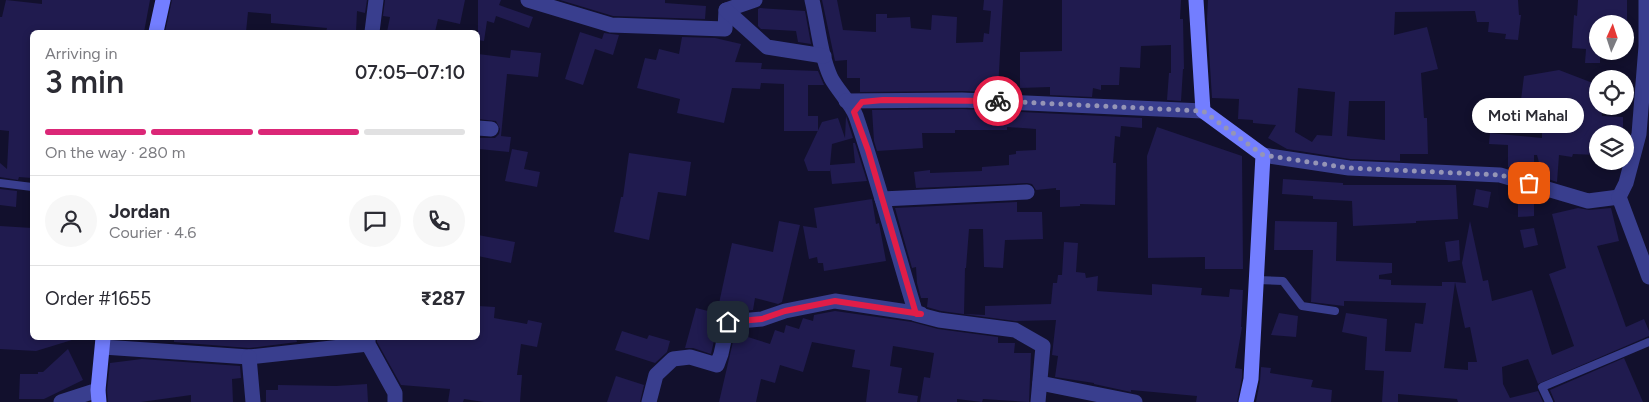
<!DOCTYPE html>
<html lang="en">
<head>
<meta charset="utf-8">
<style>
  :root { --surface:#fff; --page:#f7f7f7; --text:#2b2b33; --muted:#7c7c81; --line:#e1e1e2; --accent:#db2777 }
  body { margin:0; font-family:Figtree,sans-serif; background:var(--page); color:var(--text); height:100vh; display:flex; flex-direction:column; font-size:19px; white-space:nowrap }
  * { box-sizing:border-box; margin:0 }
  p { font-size:16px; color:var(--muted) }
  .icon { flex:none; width:28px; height:28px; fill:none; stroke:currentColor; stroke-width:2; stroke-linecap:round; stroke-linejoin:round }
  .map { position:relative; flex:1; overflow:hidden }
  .panel { position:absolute; left:30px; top:30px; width:450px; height:310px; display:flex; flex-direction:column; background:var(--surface); border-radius:8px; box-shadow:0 2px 8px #0003 }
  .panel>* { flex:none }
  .needle { width:32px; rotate:3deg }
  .fabs { position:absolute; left:1589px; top:15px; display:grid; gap:10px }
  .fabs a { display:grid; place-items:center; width:45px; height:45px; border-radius:50%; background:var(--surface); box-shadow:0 2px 8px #0003; font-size:25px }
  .pin { position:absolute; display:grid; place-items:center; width:42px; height:42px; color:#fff; margin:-21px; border-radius:10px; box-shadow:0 2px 8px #0006 }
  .courier { position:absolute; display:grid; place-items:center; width:50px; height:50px; margin:-25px; border:4px solid #e11d48; border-radius:50%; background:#fff; color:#222; box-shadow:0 1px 6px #0007 }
  .bubble { position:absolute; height:35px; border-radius:18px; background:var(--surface); box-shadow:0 2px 8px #0003; font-size:16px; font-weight:600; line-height:35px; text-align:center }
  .headline em { font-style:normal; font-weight:600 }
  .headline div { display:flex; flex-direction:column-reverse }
  .headline { display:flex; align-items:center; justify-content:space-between; height:85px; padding:0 15px }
  h1 { font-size:32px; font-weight:600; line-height:38px }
  .bar { display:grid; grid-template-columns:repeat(4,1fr); gap:8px 5px; align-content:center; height:60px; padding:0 15px }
  .bar i { height:6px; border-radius:4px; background:var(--line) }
  .bar .current { background:var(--accent) }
  .bar p { grid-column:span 4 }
  .line { display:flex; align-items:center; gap:12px; padding:0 15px; border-top:1px solid var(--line) }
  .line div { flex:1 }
  .round { display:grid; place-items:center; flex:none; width:52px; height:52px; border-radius:26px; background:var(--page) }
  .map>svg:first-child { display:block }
  .building { fill:#201b4f; fill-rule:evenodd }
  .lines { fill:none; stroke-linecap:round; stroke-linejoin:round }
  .lane { stroke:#393e8e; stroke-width:8 }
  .street { stroke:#393e8e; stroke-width:15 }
  .secondary { stroke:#737eff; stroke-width:15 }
  .done { stroke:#9595b6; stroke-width:5; stroke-dasharray:0 9 }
  .route { stroke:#e11d48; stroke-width:6 }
</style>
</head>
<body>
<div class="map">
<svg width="1649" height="402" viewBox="0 0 1649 402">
  <rect width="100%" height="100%" fill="#12102d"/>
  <g class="building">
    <polygon points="6,0 42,4 42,0 150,0 144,32 32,32 32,178 19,177 18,180 0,177 0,163 7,169 9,131 0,130 0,17 2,17"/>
    <polygon points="172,0 367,0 365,13 357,11 356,32 326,32 327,28 271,23 271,14 248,12 246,32 165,32"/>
    <polygon points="385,0 465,0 460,24 438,19 435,32 387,32 390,17 383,16"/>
    <polygon points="478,0 501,0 499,5 533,17 529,28 496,16 494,23 487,21 484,41 478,40"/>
    <polygon points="560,0 665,0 665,3 706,6 705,19 613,16"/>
    <polygon points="822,0 837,0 843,30 876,32 876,14 887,14 887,18 910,17 911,28 931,30 932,15 957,17 956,43 983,42 984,33 989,34 991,11 983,10 984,0 1003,0 998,89 994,89 994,92 962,91 860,92 860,78 847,78 847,60 835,61"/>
    <polygon points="1062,0 1181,0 1180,19 1183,19 1184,69 1183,69 1181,101 1167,100 1169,73 1171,73 1171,45 1141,46 1140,68 1120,67 1119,85 1101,85 1101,90 1093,88 1092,97 1050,95 1050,87 1020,88 1020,52 1062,51"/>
    <path d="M1208 0H1518L1519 15H1521L1518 40 1505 39 1506 34 1488 32 1489 22H1477L1475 11 1395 12 1394 35 1427 27 1438 69 1421 73 1424 118H1427L1428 154H1400V161L1350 159 1287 149 1268 138 1276 125 1253 123V120L1238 119 1239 99 1212 98 1207 19ZM1298 88 1335 92 1332 136 1317 135 1312 142 1295 132ZM1349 101H1385V140L1347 136Z"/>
    <polygon points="1578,0 1627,0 1627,24 1598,24 1598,51 1600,51 1600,63 1585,63 1586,49 1572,48 1574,15 1577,16"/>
    <polygon points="760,8 805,11 811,44 798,42 796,31 761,29 758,26 758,9"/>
    <polygon points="580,32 602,39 604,33 619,35 613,55 595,49 583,85 565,79"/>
    <polygon points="682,37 715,38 741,44 735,62 762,63 761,69 818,71 824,85 808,85 808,116 818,116 818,131 784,131 784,84 761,83 760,89 732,88 724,123 677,113 680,99 637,88 645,58 656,60 659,49 679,54"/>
    <polygon points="511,50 541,53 538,77 507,74 501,136 511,137 509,152 479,149 480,138 495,138 499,134 500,129 496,121 478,119 478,54 510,58"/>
    <polygon points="1559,70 1598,85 1598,106 1601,106 1602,116 1623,117 1623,134 1598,134 1598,155 1573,154 1572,157 1559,155 1557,182 1545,178 1545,170 1541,170 1537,155 1534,155 1534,169 1508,167 1508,145 1489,144 1490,133 1542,138 1542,117 1519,116 1524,76"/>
    <polygon points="962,109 1142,118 1142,128 1121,126 1120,137 1115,136 1113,163 1116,163 1115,205 1080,204 1080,206 1060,207 1060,190 1056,190 1056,188 1036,190 1032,184 1027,183 916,188 914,172 930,170 930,173 982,171 982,167 1009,165 1009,155 1016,154 1016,151 1036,150 1036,129 1007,127 1007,130 955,130 955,133 922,133 923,148 877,151 874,141 872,110"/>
    <polygon points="846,116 853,138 832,144 830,165 855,163 853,143 855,143 867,181 832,184 830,168 830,171 808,171 804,160 822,122 838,118 845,138"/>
    <polygon points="1157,127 1242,156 1243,269 1205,269 1205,257 1148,258 1147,156"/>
    <polygon points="512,149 528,152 524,169 540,172 537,187 505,181"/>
    <polygon points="629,153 691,162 686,196 658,192 649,240 614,232 621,197 623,197"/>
    <polygon points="1283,179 1343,183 1343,185 1456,185 1458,219 1416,221 1416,223 1353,226 1352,201 1313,199 1313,196 1282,194"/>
    <polygon points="0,189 17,191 16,207 0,205"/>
    <polygon points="1476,189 1491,192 1488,208 1473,205"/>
    <polygon points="872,199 876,224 879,223 886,261 824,271 823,263 818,263 817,257 809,259 803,226 817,228 814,208"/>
    <polygon points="1017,202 1017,212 1042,212 1043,239 1005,240 1003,268 984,267 983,229 969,229 966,268 965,268 964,314 985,315 985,306 1051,304 1053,283 1057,283 1058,275 1062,275 1064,242 1078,243 1076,272 1085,273 1086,278 1098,276 1097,291 1152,295 1152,284 1202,288 1201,295 1229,297 1230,289 1243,290 1241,327 1242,327 1235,368 1242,369 1242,378 1237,402 1196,402 1197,396 1131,390 1131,392 1094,384 1094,383 1055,377 1058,356 1052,355 1056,320 1015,321 941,311 927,307 928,298 921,298 917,283 916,267 912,268 895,208"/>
    <polygon points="1518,203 1534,203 1534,216 1518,217"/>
    <polygon points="1578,208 1589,210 1611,208 1619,241 1597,246 1626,327 1644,319 1649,331 1649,336 1538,384 1528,359 1502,367 1503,384 1510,398 1538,391 1543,402 1458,402 1457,399 1398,394 1398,402 1382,402 1384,371 1365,370 1367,337 1342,332 1346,313 1387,319 1385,351 1411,352 1415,323 1423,324 1426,303 1344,301 1344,306 1311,302 1313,250 1274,250 1275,221 1337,222 1336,261 1392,263 1392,273 1379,275 1379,279 1391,280 1391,285 1442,286 1442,282 1455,282 1444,368 1468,370 1468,362 1477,362 1470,327 1465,328 1455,282 1466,283 1462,263 1470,221 1483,281 1488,280 1492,301 1532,290 1552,355 1574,346 1549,274 1566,268 1552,214"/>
    <polygon points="779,221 800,225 782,302 778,304 755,298 753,310 736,312 718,308 732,243 773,252"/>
    <polygon points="0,226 32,228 32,338 72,338 72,340 36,351 0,349"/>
    <polygon points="1534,228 1538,245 1524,248 1520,230"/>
    <polygon points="478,235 515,242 511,263 478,256"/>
    <polygon points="1459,240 1460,260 1448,262 1445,242"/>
    <polygon points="478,306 495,307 494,318 527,324 528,320 542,323 537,347 521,344 517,375 522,375 520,402 484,402 464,399 463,402 448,402 450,389 401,385 377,342 377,338 442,338 454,339 454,338 478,338"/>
    <polygon points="696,308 720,314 711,354 693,348 685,348"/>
    <polygon points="835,311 912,322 938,329 998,337 998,343 1015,343 1014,353 1031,353 1029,402 983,399 982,402 957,399 957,402 920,402 924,377 930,378 934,353 893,346 890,366 902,368 898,393 918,396 917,402 866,402 870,370 852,367 855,350 812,342 803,372 780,365 775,383 761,379 756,402 719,402 735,333 770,344 775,330 784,333 786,325 799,329 803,318 813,321 814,315"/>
    <polygon points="1279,313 1298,316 1296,337 1271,335"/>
    <polygon points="622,331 647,339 649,335 670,341 667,352 655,363 615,350"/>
    <polygon points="191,338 296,338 297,342 249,348 174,342 174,339 191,339"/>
    <polygon points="68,349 83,380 44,399 19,399 20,374 38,374 38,372 43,372"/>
    <polygon points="1624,358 1643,402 1555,402 1550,390"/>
    <polygon points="142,359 240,366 241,378 232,379 233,402 191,402 191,395 141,402 108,402 107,390 110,363"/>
    <polygon points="1261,367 1271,368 1270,373 1313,380 1311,387 1332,390 1331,402 1256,402 1260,381"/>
    <polygon points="616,376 644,385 640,402 607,402"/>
    <polygon points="367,384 368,402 266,402 266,390 278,390 278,385 336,386"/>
  </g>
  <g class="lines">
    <g class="lane">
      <polyline points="0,183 32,187"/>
      <polyline points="1256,280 1283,281 1302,306 1335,311"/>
      <polyline points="1549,402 1542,387 1649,342"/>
    </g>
    <g class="street">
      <polyline points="528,0 611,25 725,29 726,10 755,0"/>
      <path d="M812 0C818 25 820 54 831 78 838 91 851 103 856 116 878 181 896 248 916 314L939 320 1015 330 1043 346 1038 402"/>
      <polyline points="726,10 767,47 824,56"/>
      <polyline points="372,32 376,0"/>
      <polyline points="846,101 962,100 1203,111"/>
      <polyline points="478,128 491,129"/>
      <polyline points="1263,155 1349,168 1500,175 1588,201 1619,197"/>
      <polyline points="1619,197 1626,183 1639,134 1646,46 1646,0"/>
      <polyline points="1619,197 1649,277"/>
      <polyline points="882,199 1027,192"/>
      <polyline points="368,338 368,344 395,393 395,402"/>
      <polyline points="103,347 249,357 368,344"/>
      <polyline points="249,357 253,402"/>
      <polyline points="1040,383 1135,402"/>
      <polyline points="61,402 98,390"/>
      <polyline points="649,402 656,375 673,359 690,357 717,365 721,354 728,322 762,319 785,311 835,301 921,314"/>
    </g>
    <g class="secondary">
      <polyline points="1196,0 1203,111 1263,155 1251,379 1246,402"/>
      <polyline points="156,32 163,0"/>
      <polyline points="99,402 98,390 103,338"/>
    </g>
  </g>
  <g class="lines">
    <polyline class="done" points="998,101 1203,111 1263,155 1349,168 1500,175 1529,183"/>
    <polyline class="route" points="728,322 762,319 785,311 835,301 921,314 916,314 868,150 854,112 862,102 883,100 998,101"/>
  </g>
</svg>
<div class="fabs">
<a><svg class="needle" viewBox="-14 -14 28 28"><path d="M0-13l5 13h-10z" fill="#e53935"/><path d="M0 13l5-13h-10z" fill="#7c7c81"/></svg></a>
<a><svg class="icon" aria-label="locate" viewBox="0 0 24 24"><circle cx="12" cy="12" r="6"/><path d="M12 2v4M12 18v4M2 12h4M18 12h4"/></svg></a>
<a><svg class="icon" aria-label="layers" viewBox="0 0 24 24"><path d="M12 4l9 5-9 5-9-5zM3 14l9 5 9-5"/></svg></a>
</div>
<div class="pin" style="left:1529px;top:183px;background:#ea580c"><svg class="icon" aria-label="bag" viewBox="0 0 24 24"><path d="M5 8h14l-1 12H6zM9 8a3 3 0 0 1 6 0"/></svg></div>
<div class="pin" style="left:728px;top:322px;background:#1f2937"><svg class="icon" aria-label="home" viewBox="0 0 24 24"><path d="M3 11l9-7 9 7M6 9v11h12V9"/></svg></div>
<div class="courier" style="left:998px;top:101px"><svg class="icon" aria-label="bike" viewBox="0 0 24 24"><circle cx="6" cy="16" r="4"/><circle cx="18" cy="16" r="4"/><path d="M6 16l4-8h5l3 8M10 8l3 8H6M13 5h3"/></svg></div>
<div class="bubble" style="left:1472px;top:98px;width:112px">Moti Mahal</div>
<section class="panel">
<div class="headline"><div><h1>3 min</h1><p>Arriving in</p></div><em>07:05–07:10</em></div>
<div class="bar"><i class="current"></i><i class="current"></i><i class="current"></i><i></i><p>On the way · 280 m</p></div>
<div class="line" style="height:90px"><a class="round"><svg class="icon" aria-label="person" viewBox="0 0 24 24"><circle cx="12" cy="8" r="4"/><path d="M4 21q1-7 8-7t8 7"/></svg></a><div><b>Jordan</b><p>Courier · 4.6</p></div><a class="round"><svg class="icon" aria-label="chat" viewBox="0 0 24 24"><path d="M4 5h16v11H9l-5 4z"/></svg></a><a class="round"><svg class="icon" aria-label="phone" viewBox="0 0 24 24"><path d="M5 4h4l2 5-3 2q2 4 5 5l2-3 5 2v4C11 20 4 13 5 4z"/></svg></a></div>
<div class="line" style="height:65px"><div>Order #1655</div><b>₹287</b></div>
</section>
</div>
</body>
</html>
